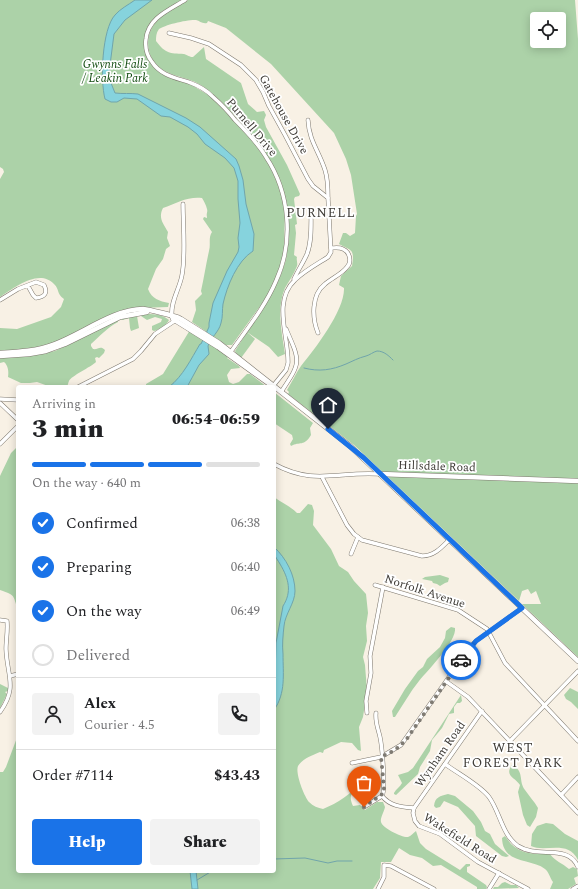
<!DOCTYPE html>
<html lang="en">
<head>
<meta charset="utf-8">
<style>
  :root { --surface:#fff; --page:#f2f2f2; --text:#202124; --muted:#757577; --line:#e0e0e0; --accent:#1a73e8 }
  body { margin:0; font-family:Spectral,serif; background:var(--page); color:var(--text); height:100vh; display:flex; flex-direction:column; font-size:15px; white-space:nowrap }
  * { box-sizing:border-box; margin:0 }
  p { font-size:13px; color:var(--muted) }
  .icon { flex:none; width:22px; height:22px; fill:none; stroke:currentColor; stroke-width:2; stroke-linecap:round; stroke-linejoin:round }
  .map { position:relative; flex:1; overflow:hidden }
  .side { position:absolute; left:16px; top:385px; width:260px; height:488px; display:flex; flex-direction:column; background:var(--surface); border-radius:4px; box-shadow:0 2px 10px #0003 }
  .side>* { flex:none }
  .tools { position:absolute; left:530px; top:12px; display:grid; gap:8px }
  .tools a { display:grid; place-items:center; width:36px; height:36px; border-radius:4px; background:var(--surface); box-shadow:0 2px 10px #0003; font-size:20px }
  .pin { position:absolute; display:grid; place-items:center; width:34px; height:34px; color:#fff; margin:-41px -17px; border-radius:50% 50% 50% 0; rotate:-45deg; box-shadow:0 0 4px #0007 }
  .pin .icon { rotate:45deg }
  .courier { position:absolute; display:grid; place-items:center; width:40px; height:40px; margin:-20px; border:3px solid #1a73e8; border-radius:50%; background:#fff; color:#222; box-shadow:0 1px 5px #0007 }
  .head em { font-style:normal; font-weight:800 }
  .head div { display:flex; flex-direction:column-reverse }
  .head { display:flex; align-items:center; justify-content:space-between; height:68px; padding:0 16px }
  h1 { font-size:26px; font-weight:800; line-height:30px }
  .bar { display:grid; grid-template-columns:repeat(4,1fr); gap:6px 4px; align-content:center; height:48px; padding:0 16px }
  .bar i { height:5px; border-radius:3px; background:var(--line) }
  .bar .active { background:var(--accent) }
  .bar p { grid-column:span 4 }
  .line { display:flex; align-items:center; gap:10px; padding:0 16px; border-top:1px solid var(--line) }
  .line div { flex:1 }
  .round { display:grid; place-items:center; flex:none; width:42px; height:42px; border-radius:4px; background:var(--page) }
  ol { padding:0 16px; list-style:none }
  li { display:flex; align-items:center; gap:12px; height:44px }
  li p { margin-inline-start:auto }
  li .icon { padding:4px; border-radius:50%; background:var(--accent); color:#fff; stroke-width:4 }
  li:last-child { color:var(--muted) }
  li i { width:22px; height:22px; border:2px solid var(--line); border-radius:50% }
  .button { display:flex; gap:8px; margin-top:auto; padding:8px 16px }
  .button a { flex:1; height:46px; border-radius:4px; background:var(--accent); color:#fff; font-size:16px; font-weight:800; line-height:46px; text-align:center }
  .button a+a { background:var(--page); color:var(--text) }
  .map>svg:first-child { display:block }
  .green { fill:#acd2a8; fill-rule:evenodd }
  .water { fill:#86d3dd; stroke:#70a5ab }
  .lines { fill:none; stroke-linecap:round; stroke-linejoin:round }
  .stream { stroke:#70a5ab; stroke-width:1 }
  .minor-casing { stroke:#7e786e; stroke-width:4.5 }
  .major-casing { stroke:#7e786e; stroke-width:5.5 }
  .minor { stroke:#fff; stroke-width:3.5 }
  .major { stroke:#fff; stroke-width:4.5 }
  .done { stroke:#7f7b73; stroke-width:4; stroke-dasharray:0 7.2 }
  .route { stroke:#1a73e8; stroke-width:5 }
  .labels { text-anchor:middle; stroke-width:3.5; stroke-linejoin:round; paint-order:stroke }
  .park-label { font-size:12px; font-style:italic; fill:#134d11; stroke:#fff }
  .street-label { font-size:12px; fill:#3e3b36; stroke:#fff }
  .neighbourhood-label { font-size:13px; letter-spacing:1px; fill:#3e3b36; stroke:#fff }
</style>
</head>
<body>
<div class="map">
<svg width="578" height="889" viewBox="0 0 578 889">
  <rect width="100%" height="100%" fill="#f8f1e5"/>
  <g class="green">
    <path d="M0 0H135L129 6 148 0H183L163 12 146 33V53L160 72 190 84 210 96 251 138 263 153 272 168 278 182 285 209 284 249 280 270 273 286 266 298 232 345H226L192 322 196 310 195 301 202 294 201 291C204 278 206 264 209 251 211 244 208 238 212 232L203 219 204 217 207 218V217C206 213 208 212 207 209 206 205 204 201 202 198 189 196 176 203 163 208 158 218 163 223 168 232L167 238 170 246 166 249 163 259 156 269 148 289C152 299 159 301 169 303L168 307 139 308 60 341 39 348 0 352V328L17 329 51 317 61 307 64 299C56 293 60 290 54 284 39 268 14 288 0 297V179L4 172 3 169 0 167Z"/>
    <path d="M188 0H575L578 39V657L522 604H541L536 591 531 594 528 589 522 591 519 601 354 445 288 394 289 392 287 390C292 382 296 373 301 366 315 349 345 310 344 288L339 285 341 276 352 266C355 248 351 251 339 244L343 233H346L350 236 355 233 356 216 357 214 351 175 346 159 334 133 271 64 226 28 208 21 207 23C202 24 200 21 196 20 189 19 164 25 159 29 156 33 156 37 156 41 166 54 169 53 184 54 188 55 189 57 193 57L204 47 206 59 241 83 248 104 257 112 264 111 266 115 264 120 266 127 287 165 300 194 299 196 295 197 294 199 297 224 295 225 296 233 294 255 297 257C296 260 298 263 297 266 294 274 289 281 285 288 276 309 282 333 285 354L278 357 269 347 247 332C261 310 277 289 285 263 288 252 288 241 288 230 289 182 268 152 237 118 227 107 216 96 204 87 188 75 163 78 152 59 149 53 148 48 148 42 150 18 170 11 188 0ZM537 19H559V41H537Z"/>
    <path d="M139 314C150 314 161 313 169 320 167 325 159 330 154 331L152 330V326L161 322 162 319 155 317 147 320 141 316H137L139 328 131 331 130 328 129 318 123 320 121 319Z"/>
    <path d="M118 320V322C107 328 100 336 91 344V346L93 349C98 350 100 345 105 350L104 353 99 358 97 357 95 358 96 362C91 367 71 376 69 381 68 383 68 385 67 387H51L37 382 30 383H21L8 377C9 372 8 365 4 362L0 363V358L28 356 55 351Z"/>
    <polygon points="190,330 229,356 227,358 239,366 240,368 231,369 227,375 229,382 233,384 239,382 247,374 250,374 267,387 146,387 146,384 163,374"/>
    <polygon points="247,332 255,339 241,358 236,353 235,351"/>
    <path d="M274 392 313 423 310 428 311 435C304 447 300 441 291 446L290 444 293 439 292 435 274 423Z"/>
    <path d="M18 446V609C12 595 17 596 0 590V476L11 453Z"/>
    <path d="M274 497C282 503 290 506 297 513H300L308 504 312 505 314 511 313 525 331 549 339 566 348 572 354 581 366 594 368 613 366 626 367 641 363 657 365 665 367 691 363 717 359 727 361 751 358 750 352 743 341 742 324 750 323 753 320 752C313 755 302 759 298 766 295 773 304 796 309 802 313 806 318 808 323 809 338 803 351 794 361 782H364V784C354 791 347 793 353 806L360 805 365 810 377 802H383L385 807C384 812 380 818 381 822 382 828 403 838 408 837 411 836 413 833 416 831L420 843 426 849 460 870 466 864H470V866L467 867V872L486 885 487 887 486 889H477V887L441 865 433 866 422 858 410 855 399 848 391 862H381L380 878 373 889H0V772H3L6 767 18 735V871H274Z"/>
    <polygon points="440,575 449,578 448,582 445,583 440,586 437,584 433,583 432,581 422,579 425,577"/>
    <path d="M451 627 455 628C457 641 428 670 419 681 410 692 403 705 395 717H393L392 711 405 689 418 671 423 667 427 659 440 647 445 638 446 631Z"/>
    <polygon points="0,684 8,688 8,691 5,692 7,694 0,708"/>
    <polygon points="570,688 578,692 578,709 571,702 566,699 564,695"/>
    <path d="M461 695 462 701 460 703H457L454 707V713L449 714 442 728 432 740 430 751 420 767 418 774 396 795 394 794V793C396 789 400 787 402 783L398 775 408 772 413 768Z"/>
    <path d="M512 765C525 771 518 781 525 790 529 796 534 801 538 808L536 817 530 827 527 825 523 815 518 792 520 785C515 777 504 776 512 765Z"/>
    <path d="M448 794 455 796 473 811 481 822 485 831 490 834 495 844 509 856 506 857 502 856 476 836 475 826 458 807 444 801 440 807 436 808 434 806C435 797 440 796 448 794Z"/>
    <path d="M546 823 553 824 565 834 578 841V860C568 839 545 853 531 846L532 834 537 826Z"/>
    <path d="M505 836C507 839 509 841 511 844 523 855 535 854 550 854 555 861 562 863 569 869L573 867 577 869 578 876 574 878 576 884 568 889H550L553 882C550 878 549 872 545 869 531 858 503 865 502 838Z"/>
    <polygon points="505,882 511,885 516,885 519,888 493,889 494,887 498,887 502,883"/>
  </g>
  <g class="water">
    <path d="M135 0H152L125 20 114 34 109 73 111 83 115 93C123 94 130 93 138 94L186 118 200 127 236 159 239 166 243 180 246 204 254 234 253 251C237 261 227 286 223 304 222 310 223 317 221 323 219 332 211 337 208 346L209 354 199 365 187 387H169C183 376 191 359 200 344H201L209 327V323L213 303 227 271 238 252 239 247 238 238 240 223 238 199V181L234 168 225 158 205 144 197 134 188 127 170 117 161 116 137 99 124 98 117 102H111L105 99C100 80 102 29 115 15 120 9 128 5 135 0Z"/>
    <path d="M274 547C286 558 295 575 295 591 295 603 285 614 284 626 283 635 282 645 283 654 283 674 286 693 274 710L276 643 283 606C292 592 289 579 280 564 276 557 274 557 274 547Z"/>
    <polygon points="190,871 196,871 198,889 192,889"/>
  </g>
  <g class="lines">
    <g class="stream">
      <path d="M304 368C319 372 332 370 346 364 353 361 358 358 366 356 370 355 373 352 377 351 384 351 389 356 393 360"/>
      <polyline points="274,859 305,858 328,863 337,861 352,861"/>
      <polyline points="197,880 212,871"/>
    </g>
    <defs>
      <g id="minor">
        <path d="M185 0C169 10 148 18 146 39 145 47 147 56 152 62 161 76 177 78 191 83 199 86 206 90 212 96 220 103 228 111 235 120 246 131 258 143 266 157 290 193 294 242 276 281 265 307 246 330 230 353"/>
        <path d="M169 33 191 38 209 44 241 65 256 80 263 92 269 106 285 135 308 179 313 186 328 198 331 252 328 257C317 264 304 271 295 280 272 301 289 338 288 363L286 370 273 386"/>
        <path d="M308 120C309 141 319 151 325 170 328 179 328 189 328 198"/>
        <path d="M294 279C298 270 303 263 307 254 312 241 311 225 311 211"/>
        <path d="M0 300 18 289 36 282 44 285C48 293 45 297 36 298L33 295 28 286"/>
        <path d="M172 316C170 302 180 288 182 275 186 254 183 225 183 204"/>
        <path d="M318 333C312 318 311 295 325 284 332 278 342 274 347 267 352 262 350 252 343 249 339 247 335 248 331 248"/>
        <polyline points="78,387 133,359 141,351 155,334 176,320"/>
        <path d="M281 392C301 362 301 363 286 329"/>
        <polyline points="0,399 18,400"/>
        <polyline points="0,403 18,420"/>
        <polyline points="0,444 18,426"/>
        <path d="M274 464C314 486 338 471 379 474"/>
        <path d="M322 477 347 525 354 534 362 540 422 556C434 556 441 548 449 540"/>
        <polyline points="351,554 358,537"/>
        <polyline points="375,585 458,610 487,629 505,663 578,741"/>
        <path d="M0 620 7 621C8 631 6 640 6 649 7 676 18 687 0 712"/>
        <polyline points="10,676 18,674"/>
        <polyline points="447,682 468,697 578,813"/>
        <polyline points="482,711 414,808 413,813 415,821 419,826 440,834 478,862 528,889"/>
        <polyline points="367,713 366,701 371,673 370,656 383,587"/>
        <path d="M376 713C375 722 378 728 380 737 382 746 386 790 382 796 390 806 401 807 414 808"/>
        <polyline points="510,741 578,671"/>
        <polyline points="352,763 381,757 401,745 471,646 476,641 522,608"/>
        <path d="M445 764C457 773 480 785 489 797 500 812 502 835 518 846 538 859 568 843 578 867"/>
        <polyline points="561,795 578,777"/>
        <polyline points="364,807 382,796"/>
        <polyline points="378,889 384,877 384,865 391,866 434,889"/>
        <polyline points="489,889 499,873"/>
        <polyline points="573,889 578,886"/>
      </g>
      <g id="major">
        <polyline points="172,316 173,319 218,347 271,385"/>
        <path d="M0 353C19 352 37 351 55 344 82 334 114 309 143 309 152 310 161 313 170 315 174 317 177 316 181 319L219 343 350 446 578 661"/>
        <polyline points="0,356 29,354 46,351 65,344 120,317 147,312"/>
        <polyline points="380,474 578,481"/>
      </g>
    </defs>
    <use href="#minor" class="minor-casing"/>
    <use href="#major" class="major-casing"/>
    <use href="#minor" class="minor"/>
    <use href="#major" class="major"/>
  </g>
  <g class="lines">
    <polyline class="done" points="364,807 384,793 384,787 381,757 395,750 406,740 461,660"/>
    <polyline class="route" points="328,429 364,458 522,608 476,641 461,660"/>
  </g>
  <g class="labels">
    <g class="park-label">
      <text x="115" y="68">Gwynns Falls<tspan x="115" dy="14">/ Leakin Park</tspan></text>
    </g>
    <g class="street-label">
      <text transform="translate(284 114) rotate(61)" y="4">Gatehouse Drive</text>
      <text transform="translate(252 127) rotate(50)" y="4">Purnell Drive</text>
      <text transform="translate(437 466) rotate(2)" y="4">Hillsdale Road</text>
      <text transform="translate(425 591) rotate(18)" y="4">Norfolk Avenue</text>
      <text transform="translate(440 754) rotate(-55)" y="4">Wynham Road</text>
      <text transform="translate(460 838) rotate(32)" y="4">Wakefield Road</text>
    </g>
    <g class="neighbourhood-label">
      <text x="321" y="217">PURNELL</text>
      <text x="513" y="752">WEST<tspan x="513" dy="15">FOREST PARK</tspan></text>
    </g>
  </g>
</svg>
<div class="tools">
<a><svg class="icon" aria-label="locate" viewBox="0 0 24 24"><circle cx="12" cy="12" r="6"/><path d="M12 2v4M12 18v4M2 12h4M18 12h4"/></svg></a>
</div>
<div class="pin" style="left:364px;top:807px;background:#ea580c"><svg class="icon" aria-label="bag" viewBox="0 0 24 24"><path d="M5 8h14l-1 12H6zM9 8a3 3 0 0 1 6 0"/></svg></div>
<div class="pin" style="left:328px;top:429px;background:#1f2937"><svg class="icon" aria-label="home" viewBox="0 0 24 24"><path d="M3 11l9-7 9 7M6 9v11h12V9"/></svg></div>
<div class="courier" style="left:461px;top:660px"><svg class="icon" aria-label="car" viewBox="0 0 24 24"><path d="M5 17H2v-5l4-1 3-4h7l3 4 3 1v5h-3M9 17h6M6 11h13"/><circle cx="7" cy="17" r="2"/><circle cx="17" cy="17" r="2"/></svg></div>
<section class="side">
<div class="head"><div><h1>3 min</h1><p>Arriving in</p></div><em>06:54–06:59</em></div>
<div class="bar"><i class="active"></i><i class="active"></i><i class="active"></i><i></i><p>On the way · 640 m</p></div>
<ol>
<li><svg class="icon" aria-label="check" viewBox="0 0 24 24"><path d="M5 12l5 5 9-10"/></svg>Confirmed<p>06:38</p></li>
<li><svg class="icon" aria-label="check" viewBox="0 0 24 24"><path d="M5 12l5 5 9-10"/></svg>Preparing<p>06:40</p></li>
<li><svg class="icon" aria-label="check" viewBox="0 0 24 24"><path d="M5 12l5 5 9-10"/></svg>On the way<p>06:49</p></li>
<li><i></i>Delivered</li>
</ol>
<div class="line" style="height:72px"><a class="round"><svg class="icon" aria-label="person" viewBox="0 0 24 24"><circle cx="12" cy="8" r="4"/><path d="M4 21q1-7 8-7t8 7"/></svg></a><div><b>Alex</b><p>Courier · 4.5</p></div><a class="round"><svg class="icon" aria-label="phone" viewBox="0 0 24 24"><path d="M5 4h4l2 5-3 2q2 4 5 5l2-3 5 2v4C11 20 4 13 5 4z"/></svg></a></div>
<div class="line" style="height:52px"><div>Order #7114</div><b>$43.43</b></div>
<div class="button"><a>Help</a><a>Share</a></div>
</section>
</div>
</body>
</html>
